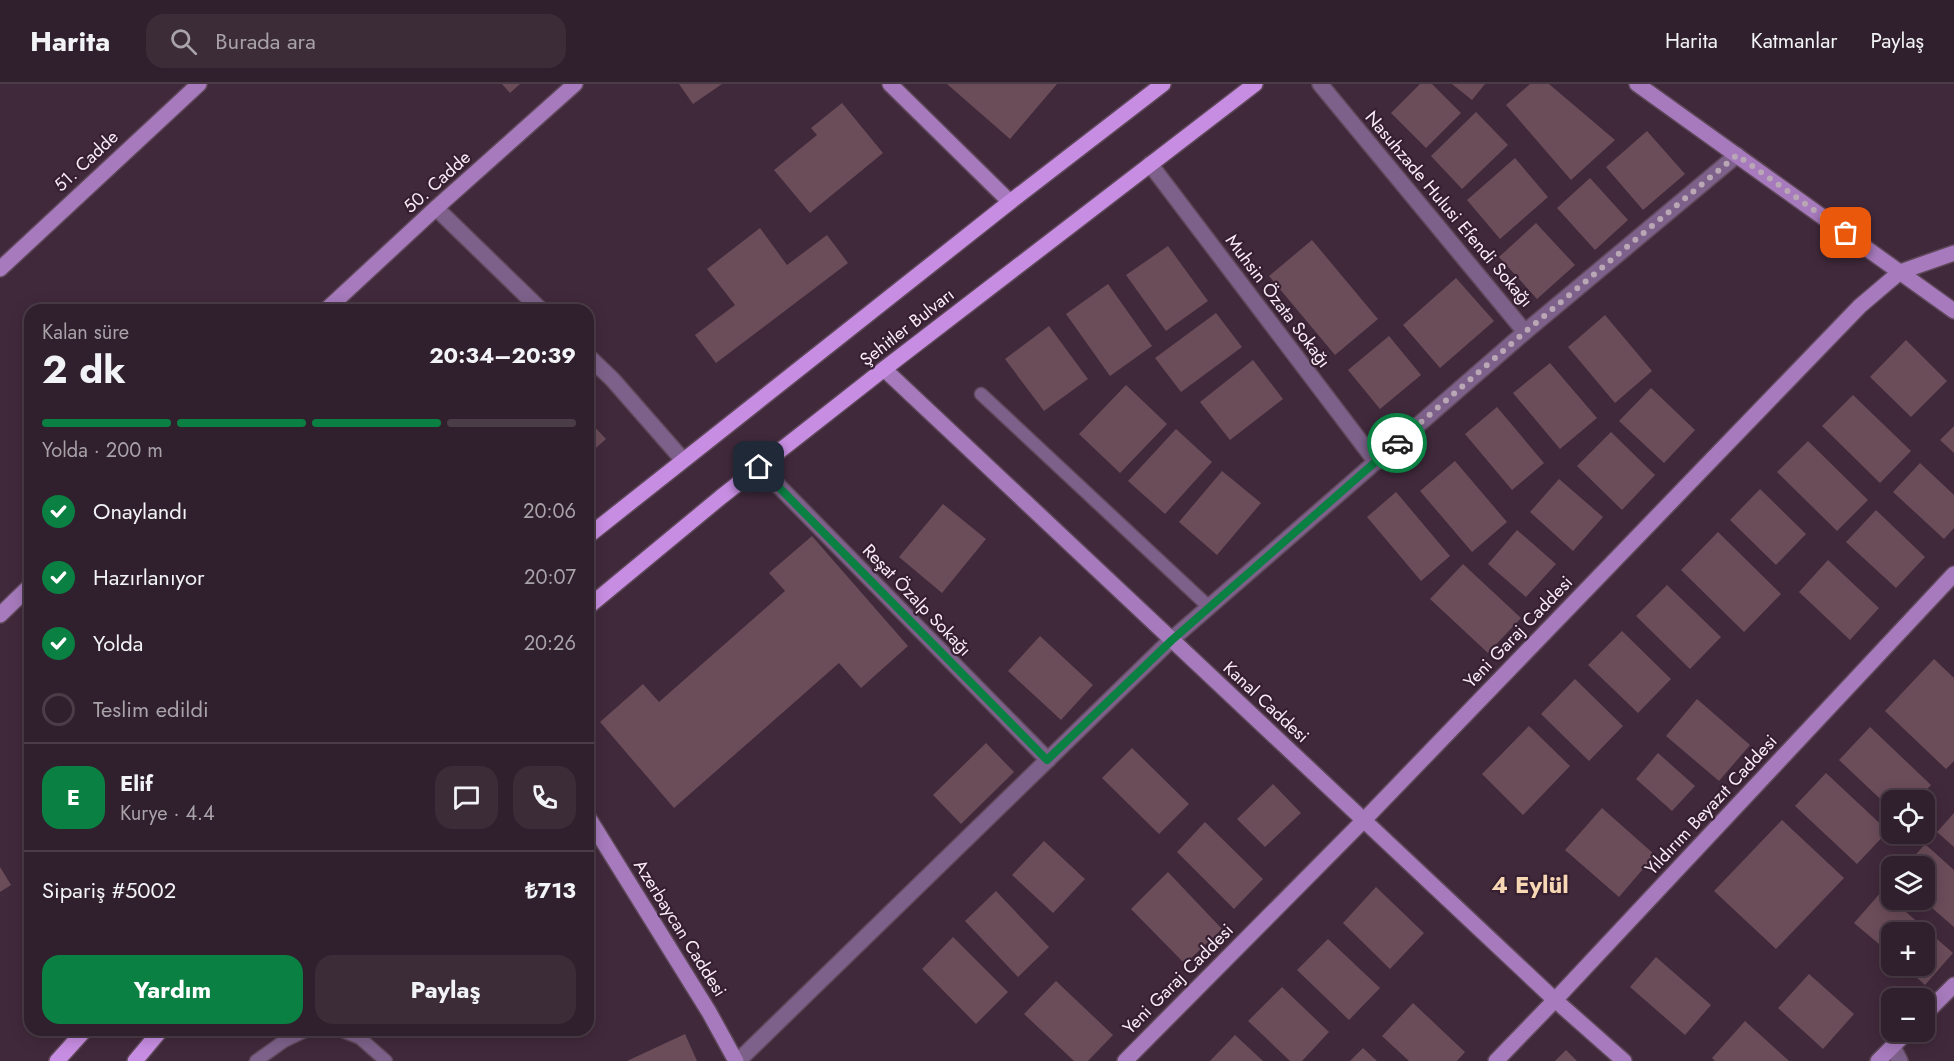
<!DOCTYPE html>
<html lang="tr">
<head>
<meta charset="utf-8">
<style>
  :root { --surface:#301f2c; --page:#3c2c38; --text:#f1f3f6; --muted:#a8a2a9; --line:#4b3d48; --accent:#0b8043 }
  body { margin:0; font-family:Jost,sans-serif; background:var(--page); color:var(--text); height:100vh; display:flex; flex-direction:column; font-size:22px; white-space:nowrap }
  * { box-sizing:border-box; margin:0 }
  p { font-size:20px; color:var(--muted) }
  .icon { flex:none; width:33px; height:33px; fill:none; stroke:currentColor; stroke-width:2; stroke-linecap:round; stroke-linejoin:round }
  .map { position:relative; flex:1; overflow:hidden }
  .sheet { position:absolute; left:24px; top:220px; width:570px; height:732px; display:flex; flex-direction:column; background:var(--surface); border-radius:18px; box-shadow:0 3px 15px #0003,0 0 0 2px var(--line) }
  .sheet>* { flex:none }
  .tools { position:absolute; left:1881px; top:706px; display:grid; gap:12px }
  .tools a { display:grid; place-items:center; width:54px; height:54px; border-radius:12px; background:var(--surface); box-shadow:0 3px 15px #0003,0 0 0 2px var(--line); font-size:30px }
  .pin { position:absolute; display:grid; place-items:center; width:51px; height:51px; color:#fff; margin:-26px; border-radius:12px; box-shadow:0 3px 9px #0006 }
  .courier { position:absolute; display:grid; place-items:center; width:60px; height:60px; margin:-30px; border:4px solid #0b8043; border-radius:50%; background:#fff; color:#222; box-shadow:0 2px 8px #0007 }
  .headline em { font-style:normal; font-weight:700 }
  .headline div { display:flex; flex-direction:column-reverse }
  .headline { display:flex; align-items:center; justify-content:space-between; height:102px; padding:0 18px }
  h1 { font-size:39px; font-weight:700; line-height:45px }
  .bar { display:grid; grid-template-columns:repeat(4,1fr); gap:9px 6px; align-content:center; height:72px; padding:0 18px }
  .bar i { height:8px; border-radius:4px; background:var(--line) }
  .bar .selected { background:var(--accent) }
  .bar p { grid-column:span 4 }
  .line { display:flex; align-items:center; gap:15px; padding:0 18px; border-top:2px solid var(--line) }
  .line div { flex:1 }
  .round { display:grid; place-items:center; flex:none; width:63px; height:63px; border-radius:18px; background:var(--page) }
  ol { padding:0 18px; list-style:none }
  li { display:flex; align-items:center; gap:18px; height:66px }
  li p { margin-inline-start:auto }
  li .icon { padding:6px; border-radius:50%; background:var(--accent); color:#fff; stroke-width:4 }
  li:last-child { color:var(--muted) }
  li i { width:33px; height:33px; border:3px solid var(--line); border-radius:50% }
  .primary-button { display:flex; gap:12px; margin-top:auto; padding:12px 18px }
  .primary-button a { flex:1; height:69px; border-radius:18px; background:var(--accent); color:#fff; font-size:24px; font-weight:700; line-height:69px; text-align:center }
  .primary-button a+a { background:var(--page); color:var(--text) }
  header { display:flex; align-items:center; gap:36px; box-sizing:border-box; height:84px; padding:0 30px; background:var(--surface); border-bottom:2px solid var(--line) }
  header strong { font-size:28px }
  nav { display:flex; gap:33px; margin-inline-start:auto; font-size:21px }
  .search { width:420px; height:54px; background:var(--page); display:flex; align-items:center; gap:15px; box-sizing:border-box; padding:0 21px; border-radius:18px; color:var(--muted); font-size:22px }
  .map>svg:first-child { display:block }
  .building { fill:#6b4d59 }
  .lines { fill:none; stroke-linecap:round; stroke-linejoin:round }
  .lane-casing { stroke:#5e4859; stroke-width:15 }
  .street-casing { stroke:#5e4859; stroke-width:18 }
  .secondary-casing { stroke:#5e4859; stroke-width:18 }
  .primary-casing { stroke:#5e4859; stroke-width:18 }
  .lane { stroke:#7d618a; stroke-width:12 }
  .street { stroke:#7d618a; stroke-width:15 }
  .secondary { stroke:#a67abc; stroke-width:15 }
  .primary { stroke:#c78de2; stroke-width:15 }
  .done { stroke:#b9a7b5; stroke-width:6; stroke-dasharray:0 10.8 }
  .route { stroke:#0b8043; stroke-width:8 }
  .labels { text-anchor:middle; stroke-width:4.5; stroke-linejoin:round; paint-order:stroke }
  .street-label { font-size:18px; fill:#faebf6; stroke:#351f31 }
  .district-label { font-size:24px; font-weight:bold; fill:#f8d8b4; stroke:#351f31 }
</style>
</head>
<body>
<header>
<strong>Harita</strong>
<div class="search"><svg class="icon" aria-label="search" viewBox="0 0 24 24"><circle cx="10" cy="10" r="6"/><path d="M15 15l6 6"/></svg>Burada ara</div>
<nav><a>Harita</a><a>Katmanlar</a><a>Paylaş</a></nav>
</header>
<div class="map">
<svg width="1954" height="977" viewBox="0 0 1954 977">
  <rect width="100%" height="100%" fill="#40293b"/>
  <g class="building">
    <polygon points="502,0 520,0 510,9"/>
    <polygon points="679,0 722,0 693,20"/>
    <polygon points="947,0 1057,0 1010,55"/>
    <polygon points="1420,0 1432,0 1461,29 1426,64 1391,29"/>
    <polygon points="1452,0 1485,0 1472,16"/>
    <polygon points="1530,0 1549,0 1615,56 1571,96 1506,21"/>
    <polygon points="842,19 883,69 810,129 774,86 817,51 811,44"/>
    <polygon points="1476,28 1508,61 1462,105 1431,72"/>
    <polygon points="1647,47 1685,90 1643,126 1606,83"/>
    <polygon points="1515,74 1548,113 1500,155 1467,116"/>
    <polygon points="1590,94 1628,136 1595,166 1557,124"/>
    <polygon points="1536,139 1575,181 1537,215 1499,173"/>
    <polygon points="760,144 787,181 827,151 848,179 716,279 695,251 735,221 707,185"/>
    <polygon points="1312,156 1378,235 1335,271 1269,192"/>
    <polygon points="1168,162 1208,217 1166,247 1126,191"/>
    <polygon points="1456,194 1494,237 1440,284 1403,241"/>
    <polygon points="1108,200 1152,262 1110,292 1066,230"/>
    <polygon points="1216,229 1242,263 1181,308 1155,274"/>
    <polygon points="1605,231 1652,287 1615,319 1568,263"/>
    <polygon points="1049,242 1088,295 1044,327 1005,275"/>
    <polygon points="1389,252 1421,291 1380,325 1348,286"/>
    <polygon points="1906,256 1947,297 1911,333 1870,293"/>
    <polygon points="1253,276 1283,315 1230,356 1200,318"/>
    <polygon points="1550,279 1597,334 1560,365 1513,309"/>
    <polygon points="1126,301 1167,340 1120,389 1079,350"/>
    <polygon points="1651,304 1695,346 1664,379 1619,337"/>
    <polygon points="1853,311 1911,367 1880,399 1822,342"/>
    <polygon points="1497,323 1544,379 1512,406 1465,350"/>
    <polygon points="588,336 606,355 588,371"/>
    <polygon points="1954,342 1954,369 1940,356"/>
    <polygon points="1176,345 1212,378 1165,430 1128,397"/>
    <polygon points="1611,348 1655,391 1622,426 1577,382"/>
    <polygon points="1808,357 1868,416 1837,447 1777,388"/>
    <polygon points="1455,377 1507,438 1472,468 1420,407"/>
    <polygon points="1920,379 1954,411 1954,444 1944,455 1893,408"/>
    <polygon points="1222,387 1261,419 1217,471 1179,438"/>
    <polygon points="1559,395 1603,433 1573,467 1530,428"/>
    <polygon points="1760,405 1806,450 1776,481 1730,436"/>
    <polygon points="1396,408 1450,472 1421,497 1367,433"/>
    <polygon points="943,420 986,455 942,509 899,473"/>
    <polygon points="1876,426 1925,473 1896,504 1846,458"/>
    <polygon points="1517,446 1556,480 1526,513 1488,480"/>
    <polygon points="1718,448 1781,510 1744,548 1681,486"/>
    <polygon points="812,452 908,562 861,604 839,579 674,724 600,638 643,600 659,618 785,507 769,489"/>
    <polygon points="1828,476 1879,524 1850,556 1799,508"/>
    <polygon points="1463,480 1521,534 1488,569 1430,515"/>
    <polygon points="1667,501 1721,553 1690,585 1636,532"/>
    <polygon points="1622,547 1671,595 1638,629 1588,581"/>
    <polygon points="1040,552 1093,601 1061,636 1008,587"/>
    <polygon points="1934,575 1954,594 1954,677 1946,685 1885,627"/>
    <polygon points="1575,595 1623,642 1589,677 1541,630"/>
    <polygon points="1697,615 1750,661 1719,697 1666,652"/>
    <polygon points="1529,642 1570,682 1523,731 1482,690"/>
    <polygon points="1870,643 1931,701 1916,717 1892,717 1892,726 1839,676"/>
    <polygon points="986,659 1014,688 961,740 933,711"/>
    <polygon points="1132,664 1189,720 1159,750 1102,694"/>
    <polygon points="1658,669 1695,702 1672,727 1636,695"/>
    <polygon points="1826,689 1888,747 1857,780 1795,722"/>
    <polygon points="1273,700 1301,729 1265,763 1237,735"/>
    <polygon points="1602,724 1655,771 1619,813 1565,766"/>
    <polygon points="1954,729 1954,763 1937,748"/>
    <polygon points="1782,736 1844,794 1776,865 1714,807"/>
    <polygon points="1205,738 1263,795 1234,825 1177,768"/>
    <polygon points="1044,757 1085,795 1053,829 1012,791"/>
    <polygon points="1925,760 1954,786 1954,843 1924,817 1924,783 1905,783"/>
    <polygon points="0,783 11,801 0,808"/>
    <polygon points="1168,788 1222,845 1185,880 1131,825"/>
    <polygon points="1376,803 1424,849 1390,885 1343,839"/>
    <polygon points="996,807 1049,863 1018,893 965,837"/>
    <polygon points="1882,807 1953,869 1925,901 1904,882 1924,882 1924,849 1892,849 1892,871 1854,839"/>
    <polygon points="953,853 1008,908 976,940 922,885"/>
    <polygon points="1328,855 1380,904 1349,936 1297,886"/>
    <polygon points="1656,873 1711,921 1685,951 1630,903"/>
    <polygon points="1809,890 1854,930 1823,965 1778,924"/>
    <polygon points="1056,897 1113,951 1088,977 1074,977 1024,930"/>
    <polygon points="1282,903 1329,948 1302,977 1290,977 1248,937"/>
    <polygon points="1413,919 1465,968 1457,977 1409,977 1382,952"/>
    <polygon points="1745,937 1789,977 1715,977 1712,974"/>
    <polygon points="685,950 697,977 627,977"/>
    <polygon points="1235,951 1263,977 1210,977"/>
    <polygon points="1363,964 1377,977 1350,977"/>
    <polygon points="1566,966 1577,977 1555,977"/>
  </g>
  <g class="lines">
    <defs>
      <g id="lane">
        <polyline points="981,310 1209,523"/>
        <polyline points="340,946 360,954 386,977"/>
        <polyline points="256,977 284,957 307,946"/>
      </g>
      <g id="street">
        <polyline points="1320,0 1525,248"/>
        <polyline points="1150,80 1376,378"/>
        <polyline points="436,124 541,226"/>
        <polyline points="588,272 613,296 683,376"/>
        <polyline points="760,383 1048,676"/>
        <polyline points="1893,963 1900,977"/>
        <polyline points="738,977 1171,556 1525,248 1737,71"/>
      </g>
      <g id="secondary">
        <polyline points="890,0 1010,118"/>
        <polyline points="1637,0 1954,227"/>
        <polyline points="0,185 199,0"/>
        <polyline points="326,226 436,124 575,0"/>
        <polyline points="884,285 1555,916 1624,977"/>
        <polyline points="0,531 30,502"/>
        <polyline points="588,733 709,928 736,977"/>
        <polyline points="1924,931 1954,901"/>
        <polyline points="1125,977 1364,736 1860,222 1900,188 1954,169"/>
        <polyline points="1496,977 1555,916 1954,490"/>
        <polyline points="1878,977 1907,948"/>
      </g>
      <g id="primary">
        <polyline points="588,452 1010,118 1163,0"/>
        <polyline points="588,523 721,413 884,285 1255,0"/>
        <polyline points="57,977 85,946"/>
        <polyline points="135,977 161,946"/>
      </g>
    </defs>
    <use href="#lane" class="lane-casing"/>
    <use href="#street" class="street-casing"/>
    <use href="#secondary" class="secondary-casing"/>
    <use href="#primary" class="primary-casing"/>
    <use href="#lane" class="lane"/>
    <use href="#street" class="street"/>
    <use href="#secondary" class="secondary"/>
    <use href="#primary" class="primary"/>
  </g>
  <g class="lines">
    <polyline class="done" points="1397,359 1525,248 1737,71 1846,149"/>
    <polyline class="route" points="759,383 1047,676 1172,556 1397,359"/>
  </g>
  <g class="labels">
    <g class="street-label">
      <text transform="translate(86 77) rotate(-43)" y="6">51. Cadde</text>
      <text transform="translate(437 98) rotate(-42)" y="6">50. Cadde</text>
      <text transform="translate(1449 125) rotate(50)" y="6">Nasuhzade Hulusi Efendi Sokağı</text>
      <text transform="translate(1278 217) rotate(53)" y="6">Muhsin Özata Sokağı</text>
      <text transform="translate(907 243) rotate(-38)" y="6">Şehitler Bulvarı</text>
      <text transform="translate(917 516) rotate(46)" y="6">Reşat Özalp Sokağı</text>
      <text transform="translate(1518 548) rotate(-46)" y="6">Yeni Garaj Caddesi</text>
      <text transform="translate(1266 618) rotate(43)" y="6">Kanal Caddesi</text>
      <text transform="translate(1711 721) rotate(-47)" y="6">Yıldırım Beyazıt Caddesi</text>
      <text transform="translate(680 844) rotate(58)" y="6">Azerbaycan Caddesi</text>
      <text transform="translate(1178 895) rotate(-45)" y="6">Yeni Garaj Caddesi</text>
    </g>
    <g class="district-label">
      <text x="1530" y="809">4 Eylül</text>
    </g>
  </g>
</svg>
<div class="tools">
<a><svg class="icon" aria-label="locate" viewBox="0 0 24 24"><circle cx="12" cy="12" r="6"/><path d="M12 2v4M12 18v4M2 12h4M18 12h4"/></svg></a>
<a><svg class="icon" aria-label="layers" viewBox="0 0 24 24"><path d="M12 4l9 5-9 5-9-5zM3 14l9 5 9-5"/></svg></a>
<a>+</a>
<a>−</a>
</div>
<div class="pin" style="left:1846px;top:149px;background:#ea580c"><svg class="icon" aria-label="bag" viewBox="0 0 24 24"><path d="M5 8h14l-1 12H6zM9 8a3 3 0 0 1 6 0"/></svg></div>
<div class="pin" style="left:759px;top:383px;background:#1f2937"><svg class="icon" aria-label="home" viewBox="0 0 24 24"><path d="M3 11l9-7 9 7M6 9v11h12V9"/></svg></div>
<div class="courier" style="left:1397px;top:359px"><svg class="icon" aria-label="car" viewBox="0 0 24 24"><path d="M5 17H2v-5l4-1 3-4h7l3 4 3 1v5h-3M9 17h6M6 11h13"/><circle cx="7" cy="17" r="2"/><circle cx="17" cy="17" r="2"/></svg></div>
<section class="sheet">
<div class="headline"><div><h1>2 dk</h1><p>Kalan süre</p></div><em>20:34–20:39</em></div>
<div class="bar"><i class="selected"></i><i class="selected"></i><i class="selected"></i><i></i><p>Yolda · 200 m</p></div>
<ol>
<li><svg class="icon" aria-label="check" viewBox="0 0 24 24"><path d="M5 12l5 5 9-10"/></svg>Onaylandı<p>20:06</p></li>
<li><svg class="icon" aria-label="check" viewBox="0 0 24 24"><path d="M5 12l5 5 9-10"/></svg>Hazırlanıyor<p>20:07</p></li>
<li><svg class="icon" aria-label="check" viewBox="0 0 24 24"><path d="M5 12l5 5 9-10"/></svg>Yolda<p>20:26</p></li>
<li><i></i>Teslim edildi</li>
</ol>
<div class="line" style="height:108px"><b class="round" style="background:var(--accent);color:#fff">E</b><div><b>Elif</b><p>Kurye · 4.4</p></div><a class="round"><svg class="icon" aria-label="chat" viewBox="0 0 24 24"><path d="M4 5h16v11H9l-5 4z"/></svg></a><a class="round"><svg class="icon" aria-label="phone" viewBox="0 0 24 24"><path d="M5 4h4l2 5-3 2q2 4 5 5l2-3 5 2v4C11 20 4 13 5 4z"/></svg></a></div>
<div class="line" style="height:78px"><div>Sipariş #5002</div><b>₺713</b></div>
<div class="primary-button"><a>Yardım</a><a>Paylaş</a></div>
</section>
</div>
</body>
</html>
